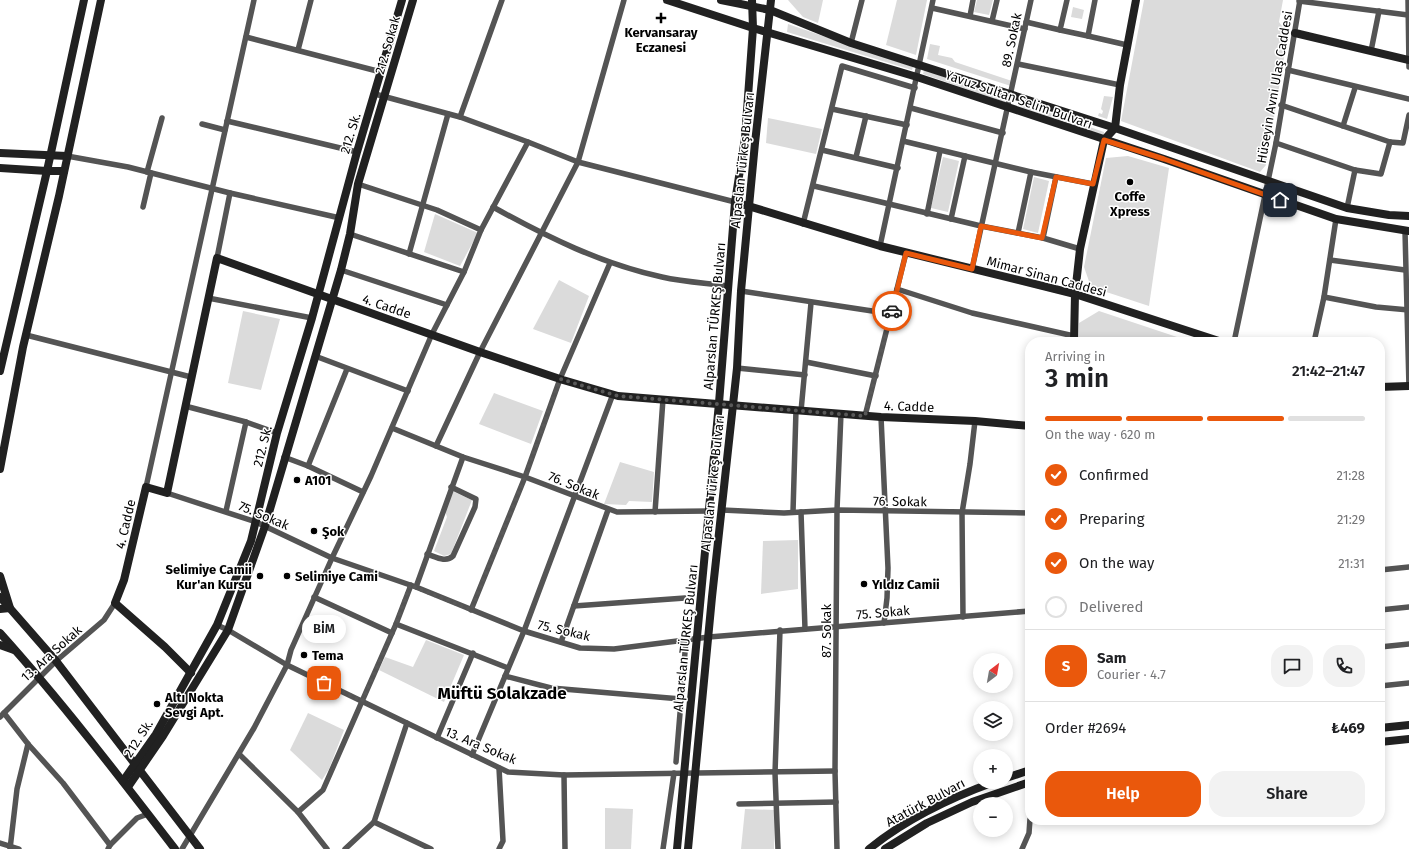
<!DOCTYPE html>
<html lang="en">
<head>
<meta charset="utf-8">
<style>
  :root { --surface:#fff; --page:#f2f2f2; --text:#202124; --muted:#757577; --line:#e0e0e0; --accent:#ea580c }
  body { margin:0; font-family:"Fira Sans",sans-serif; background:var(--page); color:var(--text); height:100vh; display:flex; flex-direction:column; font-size:15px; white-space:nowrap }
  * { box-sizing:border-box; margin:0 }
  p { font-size:13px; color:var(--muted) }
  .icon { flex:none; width:22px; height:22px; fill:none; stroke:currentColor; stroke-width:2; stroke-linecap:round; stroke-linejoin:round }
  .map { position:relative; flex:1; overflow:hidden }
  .side { position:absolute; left:1025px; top:337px; width:360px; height:488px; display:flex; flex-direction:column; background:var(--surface); border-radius:16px; box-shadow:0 2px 10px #0003 }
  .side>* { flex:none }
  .needle { width:26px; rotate:31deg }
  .tools { position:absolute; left:973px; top:653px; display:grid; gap:8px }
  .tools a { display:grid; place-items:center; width:40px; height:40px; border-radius:50%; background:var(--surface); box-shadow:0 2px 10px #0003; font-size:20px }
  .pin { position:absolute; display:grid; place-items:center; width:34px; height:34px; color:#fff; margin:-17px; border-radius:8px; box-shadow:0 2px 6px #0006 }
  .courier { position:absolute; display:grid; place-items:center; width:40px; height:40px; margin:-20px; border:3px solid #ea580c; border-radius:50%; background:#fff; color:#222; box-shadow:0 1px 5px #0007 }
  .bubble { position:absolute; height:28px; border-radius:14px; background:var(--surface); box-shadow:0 2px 10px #0003; font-size:13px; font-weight:600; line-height:28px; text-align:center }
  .head em { font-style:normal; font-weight:600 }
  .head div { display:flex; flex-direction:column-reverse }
  .head { display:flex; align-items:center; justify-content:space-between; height:68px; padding:0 20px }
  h1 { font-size:26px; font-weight:600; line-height:30px }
  .bar { display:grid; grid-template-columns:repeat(4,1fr); gap:6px 4px; align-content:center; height:48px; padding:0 20px }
  .bar i { height:5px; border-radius:3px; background:var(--line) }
  .bar .current { background:var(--accent) }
  .bar p { grid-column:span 4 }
  .line { display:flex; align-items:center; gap:10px; padding:0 20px; border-top:1px solid var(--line) }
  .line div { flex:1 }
  .round { display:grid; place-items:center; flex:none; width:42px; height:42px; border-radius:16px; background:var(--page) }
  ol { padding:0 20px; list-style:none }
  li { display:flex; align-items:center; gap:12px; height:44px }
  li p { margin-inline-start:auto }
  li .icon { padding:4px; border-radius:50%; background:var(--accent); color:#fff; stroke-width:4 }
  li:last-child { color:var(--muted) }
  li i { width:22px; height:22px; border:2px solid var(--line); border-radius:50% }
  .action { display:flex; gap:8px; margin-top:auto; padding:8px 20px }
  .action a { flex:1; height:46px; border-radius:16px; background:var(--accent); color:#fff; font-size:16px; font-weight:600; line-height:46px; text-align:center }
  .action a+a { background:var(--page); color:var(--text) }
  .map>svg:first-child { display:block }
  .green { fill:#dbdbdb }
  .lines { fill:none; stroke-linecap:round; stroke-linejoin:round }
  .street { stroke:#545454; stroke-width:5.5 }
  .secondary { stroke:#212121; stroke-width:8 }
  .done { stroke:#595959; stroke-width:4; stroke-dasharray:0 7.2 }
  .route { stroke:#ea580c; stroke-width:5 }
  .poi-dot { fill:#000; stroke:#fff; stroke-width:1.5 }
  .labels { text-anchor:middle; stroke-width:3; stroke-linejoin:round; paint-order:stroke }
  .poi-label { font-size:13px; font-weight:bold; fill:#000; stroke:#fff; text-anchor:start }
  .street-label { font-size:13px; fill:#000; stroke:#fff }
  .district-label { font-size:17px; font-weight:bold; fill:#000; stroke:#fff }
</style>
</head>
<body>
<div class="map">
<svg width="1409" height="849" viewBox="0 0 1409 849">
  <rect width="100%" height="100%" fill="#fff"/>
  <g class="green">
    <polygon points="788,0 823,0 818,23 803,17"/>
    <polygon points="897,0 927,0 916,55 886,45"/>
    <polygon points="977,0 993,0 989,15 974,12"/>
    <polygon points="1144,0 1283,0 1279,22 1288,34 1266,165 1260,172 1121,121"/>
    <polygon points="1073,7 1084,10 1082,19 1071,17"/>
    <polygon points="788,24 913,67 912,70 787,32"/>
    <polygon points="930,44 940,46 938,55 952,58 955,62 1015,82 1014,87 927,59"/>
    <polygon points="924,70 1011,99 1010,104 923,74"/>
    <polygon points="1104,96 1113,97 1107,119 1098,116 1099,113 1102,114 1103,111 1101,109"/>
    <polygon points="1019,102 1104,132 1104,136 1018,106"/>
    <polygon points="768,118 822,129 816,154 766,143"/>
    <polygon points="1128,156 1169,168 1149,306 1091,287 1084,267 1106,158"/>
    <polygon points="943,157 959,161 948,212 931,208"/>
    <polygon points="1034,177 1049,181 1038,233 1023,229"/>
    <polygon points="435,214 478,233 460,266 424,252"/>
    <polygon points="559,280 589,296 571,343 533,329"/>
    <polygon points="243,311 280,319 261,390 228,383"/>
    <polygon points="1099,311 1192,342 1078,342 1079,323"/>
    <polygon points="494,393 543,411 531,444 479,424"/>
    <polygon points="620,462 654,472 652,502 629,501 626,505 604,504"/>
    <polygon points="452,491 472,500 451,554 444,556 434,551 447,517 445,511"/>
    <polygon points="798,540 798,589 761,594 763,541"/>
    <polygon points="426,640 464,655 444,702 379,670 385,657 413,667"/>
    <polygon points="308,713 344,730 329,769 322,780 290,750"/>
    <polygon points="605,808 633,809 631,849 605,849"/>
    <polygon points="745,809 775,810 774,849 741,849"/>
  </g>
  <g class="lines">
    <g class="street">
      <polyline points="624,0 578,162 735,202"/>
      <polyline points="1067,0 1060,30 1088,36 1095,0"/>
      <polyline points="1408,0 1409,67"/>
      <polyline points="1299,1 1408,15"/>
      <polyline points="932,8 1025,29"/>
      <polyline points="970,16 973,0"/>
      <polyline points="992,21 997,0"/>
      <polyline points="1026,22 1060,30"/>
      <polyline points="1088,36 1127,45"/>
      <polyline points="246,37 381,72"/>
      <polyline points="851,43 862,0"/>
      <polyline points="298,50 311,0"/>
      <polyline points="1371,51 1379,11"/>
      <polyline points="1018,64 1120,85"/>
      <polyline points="1288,70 1409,99"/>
      <polyline points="375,94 460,117 528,142"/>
      <polyline points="1281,105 1390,142 1403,143 1409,115"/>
      <polyline points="911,108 1003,133"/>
      <polyline points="832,109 907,125"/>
      <polyline points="460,117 502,0"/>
      <polyline points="227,121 357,152"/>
      <polyline points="202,124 225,130"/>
      <polyline points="1343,126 1355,88"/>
      <polyline points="903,141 1031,172 1093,184"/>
      <polyline points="1276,143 1355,170 1381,174 1390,142"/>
      <polyline points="822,150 898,168"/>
      <polyline points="67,156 128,167 230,193"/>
      <polyline points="856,157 866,116"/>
      <polyline points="147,172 162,118"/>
      <polyline points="358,184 437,210 481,230"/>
      <polyline points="814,186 981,226 1043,238 1080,249"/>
      <polyline points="143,207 151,173"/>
      <path d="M493 207C547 237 602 264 662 277 684 282 707 283 729 286"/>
      <polyline points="1347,208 1355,170"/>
      <polyline points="927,214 940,151"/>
      <polyline points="951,219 965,156"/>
      <polyline points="803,224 842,66 915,88"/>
      <polyline points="1405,231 1409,387"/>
      <polyline points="1018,233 1031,172"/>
      <polyline points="350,234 464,272"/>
      <polyline points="1043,238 1056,177"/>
      <polyline points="880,246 933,0"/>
      <polyline points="409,254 448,114"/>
      <polyline points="217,258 230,193 340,218"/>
      <polyline points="1330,260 1405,270"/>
      <polyline points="972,269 1031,0"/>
      <polyline points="341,270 447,305"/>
      <polyline points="897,289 972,313 1074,336"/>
      <polyline points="741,291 892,314"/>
      <polyline points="1324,297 1376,307 1409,310"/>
      <polyline points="208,298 312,318"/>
      <polyline points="26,335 191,377"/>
      <polyline points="1234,342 1276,143 1300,0"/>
      <polyline points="1314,342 1324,297 1336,219"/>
      <polyline points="315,356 408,391"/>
      <polyline points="806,362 876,376"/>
      <polyline points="737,368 805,375"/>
      <polyline points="185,406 246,422 277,433"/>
      <polyline points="801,411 811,303"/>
      <polyline points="865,416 906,253"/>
      <polyline points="881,417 888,568 887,598 884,623"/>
      <polyline points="392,428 463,457 525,477 617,512 709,511"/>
      <polyline points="284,457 308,466 363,492"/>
      <polyline points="308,466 347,369"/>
      <polyline points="146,487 254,0"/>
      <polyline points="167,493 256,522 332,558 416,587 524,631 580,648 614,649 709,637 1030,611"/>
      <polyline points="722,510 784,513 837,510 1030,513"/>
      <polyline points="226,511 246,422"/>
      <polyline points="655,512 663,399"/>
      <polyline points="793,512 796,410"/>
      <polyline points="801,512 805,629"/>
      <path d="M427 554C436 557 446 563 453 556L475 507 476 499 451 487"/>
      <polyline points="1380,570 1409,567"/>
      <polyline points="416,587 463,457"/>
      <polyline points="314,597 392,633"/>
      <polyline points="574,606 685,598"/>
      <polyline points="471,610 525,477 560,379 610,263"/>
      <polyline points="1380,610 1409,607"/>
      <polyline points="963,617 962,513 970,464 975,421"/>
      <polyline points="396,624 508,668"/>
      <polyline points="217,625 228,630 287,665 508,772 564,775 835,771"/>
      <polyline points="561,642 608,510"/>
      <polyline points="1380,647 1409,644"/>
      <polyline points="505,676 551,688 681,699"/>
      <polyline points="1380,686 1409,683"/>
      <polyline points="4,713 28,744 63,783 110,845"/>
      <polyline points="0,717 56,661 104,620 115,603"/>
      <polyline points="437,738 473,653"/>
      <polyline points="239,754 298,812 327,849"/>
      <polyline points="472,755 524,631 613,394"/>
      <polyline points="676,762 686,640"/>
      <polyline points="564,775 565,849"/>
      <polyline points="739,804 836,802"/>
      <polyline points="298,812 323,790 396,624 411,585"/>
      <polyline points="374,822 431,849"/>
      <polyline points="0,843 19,849"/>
      <polyline points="10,849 17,789 28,744"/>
      <polyline points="108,849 110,845 137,818 148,814"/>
      <polyline points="182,849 254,728 287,665 291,650 332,558 371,476 432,334 464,272 481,230 528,142 578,162 480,352 436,446"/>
      <polyline points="345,849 374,822 407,723"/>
      <polyline points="499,849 503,841 499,768"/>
      <polyline points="663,849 674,773"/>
      <polyline points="778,849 775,773 780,630"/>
      <polyline points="837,849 835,771 837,510 841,413"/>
      <polyline points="1022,849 1029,833 1030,819"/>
    </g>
    <g class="secondary">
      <polyline points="667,0 753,28 917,77 1164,159 1336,219 1409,231"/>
      <polyline points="721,0 770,10 851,43 1115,128 1347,208 1389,215 1409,216"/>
      <polyline points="1295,33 1409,60"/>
      <polyline points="0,153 67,156"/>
      <polyline points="0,168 47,171 64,171"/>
      <polyline points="735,202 880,246 1075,294 1222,342"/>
      <polyline points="1074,342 1075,294 1080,249 1104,140 1115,128 1120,85 1136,0"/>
      <polyline points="0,371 47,171 84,0"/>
      <polyline points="1380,387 1409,386"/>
      <polyline points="0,469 23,347 59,196 101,0"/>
      <polyline points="0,576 10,608 0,609"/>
      <polyline points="0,597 56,661 200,849"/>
      <path d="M0 633C62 702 118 775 175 849"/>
      <polyline points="0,645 14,650"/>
      <polyline points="191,673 165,647 115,603 124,580 146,487 167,493 217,258 480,352 563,380 618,396 881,417 975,421 1030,426"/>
      <polyline points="1380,728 1409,725"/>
      <polyline points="1380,742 1409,739"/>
      <polyline points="1006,778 1030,770"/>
      <polyline points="123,781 156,734 217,625 251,541 277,433 312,318 357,152 402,0"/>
      <polyline points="128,787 163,736 228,630 265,526 341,270 350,234 358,184 413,0"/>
      <polyline points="677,849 719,403 735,202 745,138 753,28 752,0"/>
      <polyline points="688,849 712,597 737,368 741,291 755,143 771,0"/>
      <path d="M869 849C906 819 950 798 994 782"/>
      <polyline points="885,849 927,823 972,802 1030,782"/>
    </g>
  </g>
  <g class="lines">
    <polyline class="done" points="324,683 362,701 396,624 410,585 471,610 525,477 560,379 618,396 865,416 892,311"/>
    <polyline class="route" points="892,311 906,253 972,269 981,226 1042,238 1056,177 1093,184 1104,140 1164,159 1280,200"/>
  </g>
  <g class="poi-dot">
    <path d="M659 12h4v4h4v4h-4v4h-4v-4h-4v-4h4z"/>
    <circle cx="1130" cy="182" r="4"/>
    <circle cx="297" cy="480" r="4"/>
    <circle cx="314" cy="531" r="4"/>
    <circle cx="260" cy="576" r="4"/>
    <circle cx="287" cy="576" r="4"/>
    <circle cx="864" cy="584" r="4"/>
    <circle cx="304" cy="655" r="4"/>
    <circle cx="157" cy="704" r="4"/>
  </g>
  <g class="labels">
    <g class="poi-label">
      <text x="661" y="37" text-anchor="middle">Kervansaray<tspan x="661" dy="15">Eczanesi</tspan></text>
      <text x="1130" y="201" text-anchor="middle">Coffe<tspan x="1130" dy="15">Xpress</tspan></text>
      <text x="305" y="485">A101</text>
      <text x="322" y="536">Şok</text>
      <text x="252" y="574" text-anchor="end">Selimiye Camii<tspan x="252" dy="15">Kur'an Kursu</tspan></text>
      <text x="295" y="581">Selimiye Cami</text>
      <text x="872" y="589">Yıldız Camii</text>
      <text x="312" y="660">Tema</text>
      <text x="165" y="702">Altı Nokta<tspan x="165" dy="15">Sevgi Apt.</tspan></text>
    </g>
    <g class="street-label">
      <text transform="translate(1011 40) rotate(-78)" y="5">89. Sokak</text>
      <text transform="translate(387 45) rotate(-74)" y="5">212. Sokak</text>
      <text transform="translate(1274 87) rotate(-80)" y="5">Hüseyin Avni Ulaş Caddesi</text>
      <text transform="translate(1019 99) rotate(19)" y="5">Yavuz Sultan Selim Bulvarı</text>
      <text transform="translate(350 133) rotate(-73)" y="5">212. Sk.</text>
      <text transform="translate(742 160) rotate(-84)" y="5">Alpaslan Türkeş Bulvarı</text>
      <text transform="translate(1047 276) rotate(15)" y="5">Mimar Sinan Caddesi</text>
      <text transform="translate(387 306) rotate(19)" y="5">4. Cadde</text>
      <text transform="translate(714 316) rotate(-85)" y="5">Alparslan TÜRKEŞ Bulvarı</text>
      <text transform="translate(909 406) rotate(2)" y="5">4. Cadde</text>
      <text transform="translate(262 446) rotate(-76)" y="5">212. Sk.</text>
      <text transform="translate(712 483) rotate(-84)" y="5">Alpaslan Türkeş Bulvarı</text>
      <text transform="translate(574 485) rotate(22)" y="5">76. Sokak</text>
      <text transform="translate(900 501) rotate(1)" y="5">76. Sokak</text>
      <text transform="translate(264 515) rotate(23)" y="5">75. Sokak</text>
      <text transform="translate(125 524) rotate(-77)" y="5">4. Cadde</text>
      <text transform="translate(883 612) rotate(-5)" y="5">75. Sokak</text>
      <text transform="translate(564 630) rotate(13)" y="5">75. Sokak</text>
      <text transform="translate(826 631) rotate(-90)" y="5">87. Sokak</text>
      <text transform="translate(685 638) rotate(-84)" y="5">Alparslan TÜRKEŞ Bulvarı</text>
      <text transform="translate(51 653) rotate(-42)" y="5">13. Ara Sokak</text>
      <text transform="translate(138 738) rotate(-57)" y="5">212. Sk.</text>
      <text transform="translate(481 745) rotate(23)" y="5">13. Ara Sokak</text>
      <text transform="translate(925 802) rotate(-28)" y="5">Atatürk Bulvarı</text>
    </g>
    <g class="district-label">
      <text x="502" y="699">Müftü Solakzade</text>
    </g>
  </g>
</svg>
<div class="tools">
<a><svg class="needle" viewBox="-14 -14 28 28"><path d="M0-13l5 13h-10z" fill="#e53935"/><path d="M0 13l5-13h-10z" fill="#757577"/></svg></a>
<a><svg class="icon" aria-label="layers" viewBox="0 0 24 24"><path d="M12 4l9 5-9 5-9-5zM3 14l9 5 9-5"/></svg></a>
<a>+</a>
<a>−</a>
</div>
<div class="pin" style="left:324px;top:683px;background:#ea580c"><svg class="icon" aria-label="bag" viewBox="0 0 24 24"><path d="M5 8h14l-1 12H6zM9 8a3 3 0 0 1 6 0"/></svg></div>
<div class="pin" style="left:1280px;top:200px;background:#1f2937"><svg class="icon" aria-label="home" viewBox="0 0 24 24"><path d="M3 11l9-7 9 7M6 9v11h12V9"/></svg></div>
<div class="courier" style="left:892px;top:311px"><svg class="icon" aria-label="car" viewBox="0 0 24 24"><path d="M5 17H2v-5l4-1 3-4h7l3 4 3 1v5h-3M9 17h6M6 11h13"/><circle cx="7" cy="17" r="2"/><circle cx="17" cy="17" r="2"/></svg></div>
<div class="bubble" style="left:302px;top:615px;width:44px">BİM</div>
<section class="side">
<div class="head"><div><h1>3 min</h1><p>Arriving in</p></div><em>21:42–21:47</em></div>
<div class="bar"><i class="current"></i><i class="current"></i><i class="current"></i><i></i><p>On the way · 620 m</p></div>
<ol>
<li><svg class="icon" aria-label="check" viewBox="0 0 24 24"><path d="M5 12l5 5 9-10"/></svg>Confirmed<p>21:28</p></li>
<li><svg class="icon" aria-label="check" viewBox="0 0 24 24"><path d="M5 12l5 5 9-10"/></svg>Preparing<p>21:29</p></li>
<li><svg class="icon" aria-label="check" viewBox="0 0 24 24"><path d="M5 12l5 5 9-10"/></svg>On the way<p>21:31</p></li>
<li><i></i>Delivered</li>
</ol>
<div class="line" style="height:72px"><b class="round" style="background:var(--accent);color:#fff">S</b><div><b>Sam</b><p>Courier · 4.7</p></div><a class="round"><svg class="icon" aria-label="chat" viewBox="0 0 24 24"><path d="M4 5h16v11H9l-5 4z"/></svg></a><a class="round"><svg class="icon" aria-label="phone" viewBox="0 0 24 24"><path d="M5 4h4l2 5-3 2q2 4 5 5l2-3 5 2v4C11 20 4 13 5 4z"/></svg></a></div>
<div class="line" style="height:52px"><div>Order #2694</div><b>₺469</b></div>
<div class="action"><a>Help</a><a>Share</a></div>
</section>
</div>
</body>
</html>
